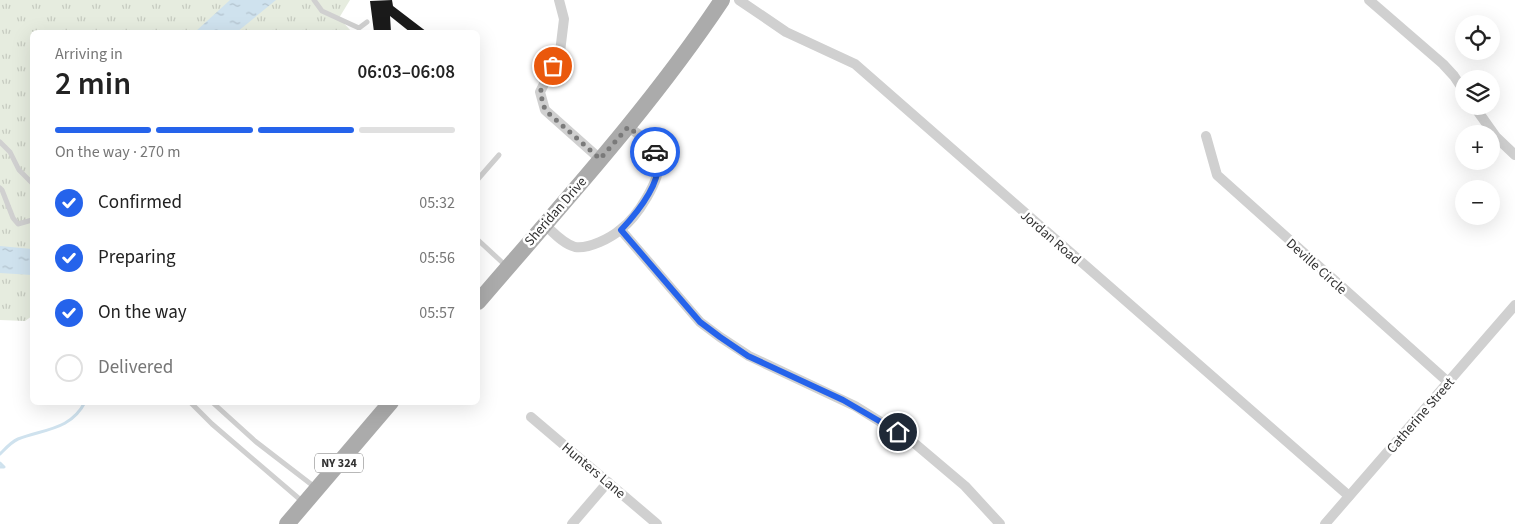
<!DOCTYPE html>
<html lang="en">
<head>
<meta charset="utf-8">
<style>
  :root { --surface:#fff; --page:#f6f6f6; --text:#222; --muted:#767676; --line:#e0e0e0; --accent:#2563eb }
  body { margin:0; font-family:"Source Sans 3",sans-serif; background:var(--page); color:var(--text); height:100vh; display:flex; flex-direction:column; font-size:19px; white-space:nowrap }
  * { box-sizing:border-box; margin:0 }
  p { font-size:16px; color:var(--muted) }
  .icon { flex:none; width:28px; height:28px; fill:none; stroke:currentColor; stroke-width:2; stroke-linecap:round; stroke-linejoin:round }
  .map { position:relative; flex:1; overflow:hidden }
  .side { position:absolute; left:30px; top:30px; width:450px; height:375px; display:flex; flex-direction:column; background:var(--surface); border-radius:8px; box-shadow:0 5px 20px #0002 }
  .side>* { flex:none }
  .buttons { position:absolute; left:1455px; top:15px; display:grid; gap:10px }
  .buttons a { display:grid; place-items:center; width:45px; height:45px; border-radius:50%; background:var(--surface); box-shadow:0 5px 20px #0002; font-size:25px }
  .pin { position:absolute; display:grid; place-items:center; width:42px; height:42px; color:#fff; margin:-21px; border:2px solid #fff; border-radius:50%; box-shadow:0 1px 5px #0007 }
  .courier { position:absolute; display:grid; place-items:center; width:50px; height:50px; margin:-25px; border:4px solid #2563eb; border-radius:50%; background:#fff; color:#222; box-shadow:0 1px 6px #0007 }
  .head em { font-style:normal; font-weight:600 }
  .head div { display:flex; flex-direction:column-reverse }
  .head { display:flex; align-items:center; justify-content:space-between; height:85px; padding:0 25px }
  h1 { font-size:32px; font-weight:600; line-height:38px }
  .bar { display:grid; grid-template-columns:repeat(4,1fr); gap:8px 5px; align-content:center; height:60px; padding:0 25px }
  .bar i { height:6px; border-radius:4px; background:var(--line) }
  .bar .active { background:var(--accent) }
  .bar p { grid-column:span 4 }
  ol { padding:0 25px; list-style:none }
  li { display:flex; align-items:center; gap:15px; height:55px }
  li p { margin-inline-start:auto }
  li .icon { padding:5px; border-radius:50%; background:var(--accent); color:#fff; stroke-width:4 }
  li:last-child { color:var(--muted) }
  li i { width:28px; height:28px; border:2px solid var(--line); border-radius:50% }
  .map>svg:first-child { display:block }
  .grass { fill:url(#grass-tufts) }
  .water { fill:url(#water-ripples) }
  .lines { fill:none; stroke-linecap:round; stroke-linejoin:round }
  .stream { stroke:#cfe2ee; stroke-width:3 }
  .building { fill:#1a1a1a }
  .service { stroke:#d0d0d0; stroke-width:5 }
  .minor { stroke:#d0d0d0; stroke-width:10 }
  .primary { stroke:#ababab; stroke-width:16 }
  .done { stroke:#7a7a7a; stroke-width:5; stroke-dasharray:0 9 }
  .route { stroke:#2563eb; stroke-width:6 }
  .labels { text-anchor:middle; stroke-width:5; stroke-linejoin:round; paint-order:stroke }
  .shield { fill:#fff; stroke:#707070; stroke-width:1 }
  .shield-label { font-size:12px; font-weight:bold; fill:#333 }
  .street-label { font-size:14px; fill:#333; stroke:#fff }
</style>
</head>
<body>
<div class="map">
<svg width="1515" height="524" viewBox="0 0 1515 524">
  <defs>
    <pattern id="grass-tufts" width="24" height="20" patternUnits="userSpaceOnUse" patternTransform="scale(1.25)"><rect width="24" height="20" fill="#e6ecdf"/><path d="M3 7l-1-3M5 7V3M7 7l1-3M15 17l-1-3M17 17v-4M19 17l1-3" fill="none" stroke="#c6cbc0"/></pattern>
    <pattern id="water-ripples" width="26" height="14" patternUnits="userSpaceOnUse" patternTransform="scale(1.25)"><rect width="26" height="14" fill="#cfe2ee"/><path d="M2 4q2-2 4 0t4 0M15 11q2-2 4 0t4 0" fill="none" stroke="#b2c2cd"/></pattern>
  </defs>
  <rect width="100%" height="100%" fill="#fff"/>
  <polygon class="grass" points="0,0 350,0 339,18 352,32 32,32 32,316 25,321 0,320"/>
  <g class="water">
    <polygon points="230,0 276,0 237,32 195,32"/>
    <polygon points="0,246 32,249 32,275 0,273"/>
  </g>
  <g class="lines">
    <g class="stream">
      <path d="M0 454C5 449 11 442 18 439 44 429 71 430 85 402"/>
      <polyline points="0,463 4,467 0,467"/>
    </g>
  </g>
  <polygon class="building" points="392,0 393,6 427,32 410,32 390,16 391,32 374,32 370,1"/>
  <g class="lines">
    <g class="service">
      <polyline points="314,0 322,11 359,28 367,22"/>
      <polyline points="0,142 10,152 19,170 32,183"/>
      <polyline points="478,179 499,155"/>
      <polyline points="0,188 2,190 13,218 18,224 32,220"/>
      <polyline points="478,240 505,265"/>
      <polyline points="190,402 212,424 303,502"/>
      <polyline points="212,402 255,441 316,488"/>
    </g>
    <g class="minor">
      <polyline points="559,0 564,19 560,52 540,92 545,110 600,159"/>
      <polyline points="739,0 786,32 855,64 1349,496"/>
      <polyline points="1369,0 1443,64 1454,76 1464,91"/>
      <polyline points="1474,106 1496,137 1515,155"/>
      <polyline points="1206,136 1217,175 1448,382"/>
      <path d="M544 224C553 232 563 244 575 247 589 249 611 238 621 229 637 217 661 180 659 160 657 145 639 135 628 127"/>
      <polyline points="621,230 700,322 720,337 749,356 855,406 913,442 965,486 1000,524"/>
      <polyline points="531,417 657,524"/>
      <polyline points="572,524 608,482"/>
      <polyline points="1325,524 1515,305"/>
    </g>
    <g class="primary">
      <path d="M478 302C562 204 650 108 722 0"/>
      <polyline points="287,524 391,402"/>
    </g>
  </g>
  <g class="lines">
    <polyline class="done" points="553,66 540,92 545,110 600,159 628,127 643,138 655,152"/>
    <path class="route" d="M655 152C668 176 637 213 621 230L700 322 720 337 748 356 843 400 898 432"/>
  </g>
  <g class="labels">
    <rect class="shield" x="315" y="453.5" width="48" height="19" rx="4"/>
    <g class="shield-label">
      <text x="339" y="467">NY 324</text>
    </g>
    <g class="street-label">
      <text transform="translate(555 211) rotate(-49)" y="5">Sheridan Drive</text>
      <text transform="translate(1051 237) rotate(41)" y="5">Jordan Road</text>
      <text transform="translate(1317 266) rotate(42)" y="5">Deville Circle</text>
      <text transform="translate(1420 415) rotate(-49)" y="5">Catherine Street</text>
      <text transform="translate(594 470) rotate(40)" y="5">Hunters Lane</text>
    </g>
  </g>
</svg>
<div class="buttons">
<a><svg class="icon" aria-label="locate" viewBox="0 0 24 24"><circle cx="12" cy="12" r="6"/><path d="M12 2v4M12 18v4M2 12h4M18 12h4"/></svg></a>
<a><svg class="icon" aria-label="layers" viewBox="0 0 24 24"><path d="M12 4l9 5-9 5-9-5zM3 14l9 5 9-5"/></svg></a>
<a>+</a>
<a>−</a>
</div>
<div class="pin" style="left:553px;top:66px;background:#ea580c"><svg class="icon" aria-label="bag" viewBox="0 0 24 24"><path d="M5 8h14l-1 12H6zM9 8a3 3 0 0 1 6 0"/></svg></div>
<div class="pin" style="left:898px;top:432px;background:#1f2937"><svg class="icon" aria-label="home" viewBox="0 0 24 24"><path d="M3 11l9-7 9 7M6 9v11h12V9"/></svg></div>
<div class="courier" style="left:655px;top:152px"><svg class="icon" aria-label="car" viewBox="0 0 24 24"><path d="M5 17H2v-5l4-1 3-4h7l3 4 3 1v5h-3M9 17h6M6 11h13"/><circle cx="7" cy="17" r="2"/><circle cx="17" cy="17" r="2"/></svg></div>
<section class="side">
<div class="head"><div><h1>2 min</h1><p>Arriving in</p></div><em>06:03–06:08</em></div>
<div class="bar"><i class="active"></i><i class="active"></i><i class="active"></i><i></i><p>On the way · 270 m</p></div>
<ol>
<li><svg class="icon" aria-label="check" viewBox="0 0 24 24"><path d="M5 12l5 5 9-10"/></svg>Confirmed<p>05:32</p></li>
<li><svg class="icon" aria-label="check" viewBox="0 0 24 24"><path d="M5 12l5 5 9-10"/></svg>Preparing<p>05:56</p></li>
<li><svg class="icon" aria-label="check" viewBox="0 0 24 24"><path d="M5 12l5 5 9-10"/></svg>On the way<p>05:57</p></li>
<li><i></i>Delivered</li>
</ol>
</section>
</div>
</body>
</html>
